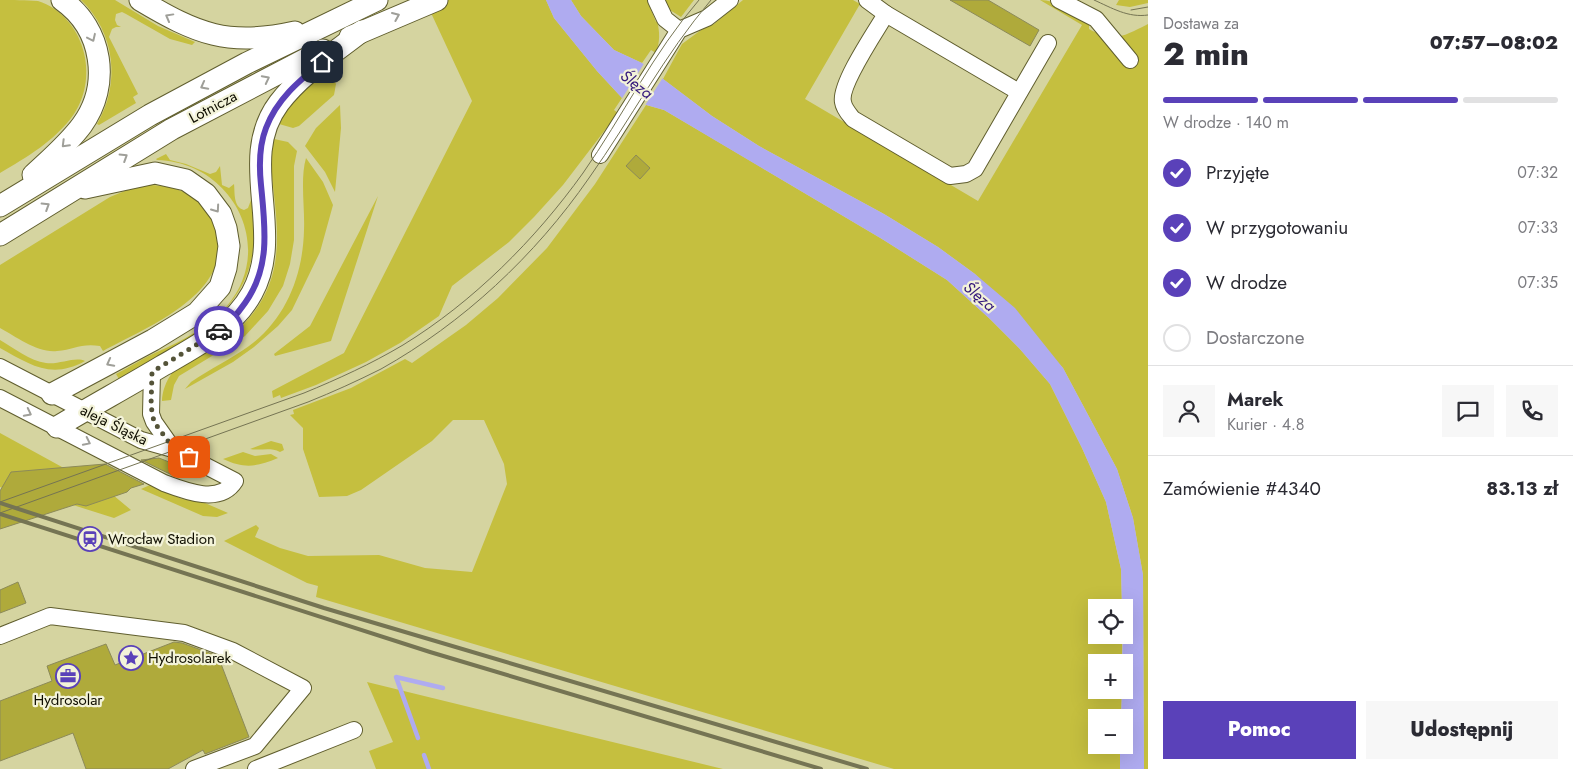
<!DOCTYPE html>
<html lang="pl">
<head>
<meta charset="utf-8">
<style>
  :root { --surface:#fff; --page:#f7f7f7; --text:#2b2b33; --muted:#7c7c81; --line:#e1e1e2; --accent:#5a41b9 }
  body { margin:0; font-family:Jost,sans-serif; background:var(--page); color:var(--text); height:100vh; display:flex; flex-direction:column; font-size:19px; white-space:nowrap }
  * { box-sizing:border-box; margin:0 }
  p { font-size:16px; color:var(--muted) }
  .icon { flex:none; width:28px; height:28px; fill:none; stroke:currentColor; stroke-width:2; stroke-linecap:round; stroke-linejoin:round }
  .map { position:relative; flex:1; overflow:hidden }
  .drawer { display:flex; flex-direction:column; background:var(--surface); width:425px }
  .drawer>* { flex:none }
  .tools { position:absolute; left:1088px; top:599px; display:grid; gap:10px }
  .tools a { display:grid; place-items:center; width:45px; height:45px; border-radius:0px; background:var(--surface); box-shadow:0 5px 20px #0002; font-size:25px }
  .pin { position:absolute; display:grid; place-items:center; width:42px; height:42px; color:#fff; margin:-21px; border-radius:10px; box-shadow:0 2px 8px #0006 }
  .courier { position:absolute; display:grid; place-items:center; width:50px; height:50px; margin:-25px; border:4px solid #5a41b9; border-radius:50%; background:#fff; color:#222; box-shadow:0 1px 6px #0007 }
  .head em { font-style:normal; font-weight:800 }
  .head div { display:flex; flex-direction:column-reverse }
  .head { display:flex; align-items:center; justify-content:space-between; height:85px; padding:0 15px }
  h1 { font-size:32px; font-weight:800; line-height:38px }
  .bar { display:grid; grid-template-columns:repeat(4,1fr); gap:8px 5px; align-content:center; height:60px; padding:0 15px }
  .bar i { height:6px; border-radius:4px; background:var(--line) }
  .bar .on { background:var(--accent) }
  .bar p { grid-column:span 4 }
  .line { display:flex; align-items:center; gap:12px; padding:0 15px; border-top:1px solid var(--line) }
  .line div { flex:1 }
  .round { display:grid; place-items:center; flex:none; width:52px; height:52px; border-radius:0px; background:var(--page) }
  ol { padding:0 15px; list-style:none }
  li { display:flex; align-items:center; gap:15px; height:55px }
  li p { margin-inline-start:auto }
  li .icon { padding:5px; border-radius:50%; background:var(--accent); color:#fff; stroke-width:4 }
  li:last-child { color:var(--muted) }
  li i { width:28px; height:28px; border:2px solid var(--line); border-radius:50% }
  .action { display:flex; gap:10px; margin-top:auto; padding:10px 15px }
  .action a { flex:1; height:58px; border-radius:0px; background:var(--accent); color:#fff; font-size:20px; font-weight:800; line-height:58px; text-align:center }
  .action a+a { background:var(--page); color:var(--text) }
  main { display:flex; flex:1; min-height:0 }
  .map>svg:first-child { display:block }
  .green { fill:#c5bf3f }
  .water { fill:#afabf0 }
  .pier { fill:#d5d4a0 }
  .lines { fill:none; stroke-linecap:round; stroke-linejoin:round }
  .stream { stroke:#afabf0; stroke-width:4.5 }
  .building { fill:#afaa3b; stroke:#8c8a59 }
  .minor-casing { stroke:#605e2e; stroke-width:18 }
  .major-casing { stroke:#605e2e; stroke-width:23 }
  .minor { stroke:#fff; stroke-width:16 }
  .major { stroke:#fff; stroke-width:21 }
  .tram { stroke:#757453; stroke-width:1 }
  .rail { stroke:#757453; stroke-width:4 }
  .oneway { stroke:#9f9f99 }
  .done { stroke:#545338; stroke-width:5; stroke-dasharray:0 9 }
  .route { stroke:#5a41b9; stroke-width:6 }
  .labels { text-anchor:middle; stroke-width:4.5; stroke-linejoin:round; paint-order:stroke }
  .street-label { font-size:15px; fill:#0f0e00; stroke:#f3f3d9 }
  .poi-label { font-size:15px; fill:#0f0e00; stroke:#f3f3d9; text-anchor:start }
  .water-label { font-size:16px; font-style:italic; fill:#33177b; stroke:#f3f3d9 }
</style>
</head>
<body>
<main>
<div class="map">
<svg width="1148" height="769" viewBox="0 0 1148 769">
  <rect width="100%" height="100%" fill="#d5d4a0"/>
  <g class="green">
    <path d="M0 0C12 0 27 0 38 1 84 16 100 76 74 114 55 141 27 157 0 173Z"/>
    <path d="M81 0H115L158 26 195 42 192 45 170 39 126 14 122 12 116 14 115 20 117 25 121 27H116L112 29 109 37 138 94 133 97 136 103 99 125 97 124C121 84 115 32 81 0Z"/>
    <polygon points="425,0 546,0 554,18 597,71 622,98 614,110 618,113 563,185 534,217 509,242 452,286 439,316 400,343 366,362 316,385 281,398 280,395 273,398 272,391 344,353 472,101"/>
    <path d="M571 0H647L656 22 657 21C660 32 660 42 656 53L651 50 642 63 614 50 581 16Z"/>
    <polygon points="664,0 694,0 681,17 670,10"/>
    <path d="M743 0H853L860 4 805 99 978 201 1082 25 1040 0C1056 0 1077 12 1089 22V29C1115 43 1124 36 1148 24V769H1144L1143 575 1133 518 1117 469 1063 368 975 274 938 247 884 214 759 146 712 116 663 79 682 44 701 30 714 24Z"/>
    <polygon points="1119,0 1148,0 1148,3 1130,7 1116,5"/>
    <polygon points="329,70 336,84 334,95 299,126 293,128 279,124 288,105 319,76"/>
    <polygon points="340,105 341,128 335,192 325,172 305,146 316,128"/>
    <polygon points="646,105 664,110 698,130 882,239 947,280 990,319 1019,348 1050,384 1082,448 1106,502 1121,569 1122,607 1096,608 1096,635 1122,635 1122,662 1096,662 1096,690 1122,690 1121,717 1096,718 1096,745 1120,745 1120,769 894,769 316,597 318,586 307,583 224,541 256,525 259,528 255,537 280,548 308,556 379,555 425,568 472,572 507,484 504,464 484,420 453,420 432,441 361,490 347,496 319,497 303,449 303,428 290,415 294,414 293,410 351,388 405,359 412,363 466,325 498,298 547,248 595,184"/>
    <path d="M274 139 288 142 297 151 294 166V240L290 264 283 286 268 311 245 336 179 376 174 385 171 400 162 401C162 392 166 381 172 373 179 365 192 361 201 355 221 344 240 331 254 312 281 276 279 238 274 195 272 176 269 158 274 139Z"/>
    <path d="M166 154 170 160 186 164 210 174 216 172 220 166 222 185 229 188 234 184C235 193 233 207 244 210L248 208 251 200C253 211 254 222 254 234 254 316 181 343 119 379L116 374C130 367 143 358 157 352 182 341 208 327 227 306 277 247 232 162 157 160L156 159Z"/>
    <path d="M306 158 323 182 333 205 320 252 292 310 278 326 254 347 233 362 185 389 191 382C210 369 231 359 249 346 286 319 303 275 304 230 305 208 300 179 306 158Z"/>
    <path d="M150 185C175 186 199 194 211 217 247 288 151 325 103 351L100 346C80 343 74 350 57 351 37 353 17 337 0 328V265L110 197 127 190Z"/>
    <polygon points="378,196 331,341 275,356 274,354 310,326"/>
    <path d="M0 340C14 348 30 361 46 363 59 365 75 356 85 361 51 380 29 364 0 348Z"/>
    <polygon points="0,433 113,495 131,510 114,518 73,505 64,508 0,487"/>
    <path d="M271 441 282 444 284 450 280 452C270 447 261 451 250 449Z"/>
    <path d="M243 452 255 456 271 454 278 458C256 467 245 469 223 459Z"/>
    <polygon points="150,485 182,499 205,503 228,513 217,517 203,516 141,489"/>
    <polygon points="367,682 723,769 376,769 369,751 393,742"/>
  </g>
  <polygon class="water" points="546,0 571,0 581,16 614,50 642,63 712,116 759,146 884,214 938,247 975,274 1015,308 1063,368 1117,469 1133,518 1143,575 1144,769 1120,769 1120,745 1124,745 1124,718 1121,717 1122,690 1124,690 1124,662 1122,662 1124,608 1122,607 1121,569 1106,502 1082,448 1050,384 1019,348 990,319 947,280 882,239 664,110 622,98 597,71 554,18"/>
  <polygon class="pier" points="645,62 664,76 644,107 621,100"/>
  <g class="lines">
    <g class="stream">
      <polyline points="418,738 396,677 443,688"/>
      <polyline points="424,755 429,769"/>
    </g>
  </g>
  <g class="building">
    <polygon points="950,0 988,0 1039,30 1030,46"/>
    <polygon points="636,155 650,168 640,179 626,166"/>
    <polygon points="159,458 189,470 172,475 141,460"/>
    <polygon points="105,464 144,484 131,488 127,492 86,506 77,504 0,529 0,491 11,472"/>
    <polygon points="18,582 26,603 0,613 0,590"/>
    <polygon points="174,642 182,643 218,656 249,737 205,754 203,750 168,769 86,769 73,733 0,761 0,701 52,681 47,666 106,644 115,665"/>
  </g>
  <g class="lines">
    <defs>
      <g id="minor">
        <polyline points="656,0 665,19 679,30"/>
        <polyline points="867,0 886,14 1019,92"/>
        <polyline points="1059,0 1096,19 1130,60"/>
        <path d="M886 14C876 31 839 85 843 102 844 109 849 114 853 119L950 176 966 174 975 169 1048 43"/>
        <polyline points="600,155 679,30 707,18 730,0"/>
        <path d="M0 367 141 440 173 449 235 481C220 505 185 491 164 483L0 398"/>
        <polyline points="152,372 151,414 154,422 173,449"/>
        <polyline points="0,636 50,616 184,633 233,651 303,688 255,746 194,769"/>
        <polyline points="256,769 354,730"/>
      </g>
      <g id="major">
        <path d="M140 0C197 34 228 47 295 32"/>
        <polyline points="350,37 437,0"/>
        <path d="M33 175C50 159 68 144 82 125 111 85 103 29 62 0"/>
        <polyline points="0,206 150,115 247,63 377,0"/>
        <polyline points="0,235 172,129 323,50"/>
        <polyline points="52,394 153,340 197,313 220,287 226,268 229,246 226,228 221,214 206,194 186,180 155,173 85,188"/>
        <path d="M57 427C92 406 127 387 162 366 195 347 233 328 252 293 286 231 236 160 279 103 301 74 334 53 362 31"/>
      </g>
    </defs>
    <use href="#minor" class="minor-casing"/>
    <use href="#major" class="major-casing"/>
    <use href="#minor" class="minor"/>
    <use href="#major" class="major"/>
    <g class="tram">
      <path d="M1094 0C1112 8 1128 18 1148 15"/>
      <polyline points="1131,10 1148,7"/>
      <path d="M0 502 304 393C338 379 371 364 403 345 473 302 535 240 583 173 623 116 653 53 699 0"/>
      <path d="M0 513 308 402C333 392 357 381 381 369 463 323 535 256 589 178 631 119 664 55 711 0"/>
    </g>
    <g class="rail">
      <polyline points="0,503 324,608 867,769"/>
      <polyline points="0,514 430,652 821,769"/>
    </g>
  </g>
  <defs><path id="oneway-chevron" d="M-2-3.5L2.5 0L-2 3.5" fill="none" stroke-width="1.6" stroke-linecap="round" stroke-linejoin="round" transform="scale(1.25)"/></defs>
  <g class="oneway">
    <use href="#oneway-chevron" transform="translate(396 16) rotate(-23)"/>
    <use href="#oneway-chevron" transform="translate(169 17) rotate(-151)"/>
    <use href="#oneway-chevron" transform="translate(92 38) rotate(65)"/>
    <use href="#oneway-chevron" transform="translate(266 79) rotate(-27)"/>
    <use href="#oneway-chevron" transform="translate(204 86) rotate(152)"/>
    <use href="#oneway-chevron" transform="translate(65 144) rotate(135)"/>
    <use href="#oneway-chevron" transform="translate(124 157) rotate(-32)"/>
    <use href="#oneway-chevron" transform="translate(46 206) rotate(-32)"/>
    <use href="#oneway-chevron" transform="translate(216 209) rotate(55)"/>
    <use href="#oneway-chevron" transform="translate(110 363) rotate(152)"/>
    <use href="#oneway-chevron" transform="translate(28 413) rotate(27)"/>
    <use href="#oneway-chevron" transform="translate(87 442) rotate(26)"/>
  </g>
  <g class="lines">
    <polyline class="done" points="189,457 174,449 154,422 151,406 152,372 219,331"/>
    <path class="route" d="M219 331C230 323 238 313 245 303 271 267 265 226 261 185 259 166 259 146 266 128 277 99 299 81 322 62"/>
  </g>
  <defs>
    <symbol id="station-ring" viewBox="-11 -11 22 22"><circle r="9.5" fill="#f3f3d9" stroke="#5a41b9" stroke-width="1.5"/><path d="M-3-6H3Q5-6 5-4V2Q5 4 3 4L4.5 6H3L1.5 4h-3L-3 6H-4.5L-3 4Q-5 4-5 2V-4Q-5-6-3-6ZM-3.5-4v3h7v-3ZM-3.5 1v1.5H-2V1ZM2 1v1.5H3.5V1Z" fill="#5a41b9"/></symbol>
    <symbol id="sight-ring" viewBox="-11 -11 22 22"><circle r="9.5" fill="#f3f3d9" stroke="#5a41b9" stroke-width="1.5"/><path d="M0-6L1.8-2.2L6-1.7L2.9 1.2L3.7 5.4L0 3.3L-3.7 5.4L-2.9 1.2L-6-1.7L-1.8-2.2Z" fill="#5a41b9"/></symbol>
    <symbol id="office-ring" viewBox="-11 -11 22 22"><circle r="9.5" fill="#f3f3d9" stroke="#5a41b9" stroke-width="1.5"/><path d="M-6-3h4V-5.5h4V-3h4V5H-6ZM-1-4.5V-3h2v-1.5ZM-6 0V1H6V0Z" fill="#5a41b9"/></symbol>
  </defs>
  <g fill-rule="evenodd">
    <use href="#station-ring" x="76" y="525" width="28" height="28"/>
    <use href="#sight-ring" x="117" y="644" width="28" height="28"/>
    <use href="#office-ring" x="54" y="662" width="28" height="28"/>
  </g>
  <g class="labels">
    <g class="street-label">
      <text transform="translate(213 107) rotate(-28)" y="5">Lotnicza</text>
      <text transform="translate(114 425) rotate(26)" y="5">aleja Śląska</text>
    </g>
    <g class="poi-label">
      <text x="108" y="544">Wrocław Stadion</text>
      <text x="148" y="663">Hydrosolarek</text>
      <text x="68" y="705" text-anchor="middle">Hydrosolar</text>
    </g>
    <g class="water-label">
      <text transform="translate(637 84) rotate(38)" y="6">Ślęza</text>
      <text transform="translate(980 296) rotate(41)" y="6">Ślęza</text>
    </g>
  </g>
</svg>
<div class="tools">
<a><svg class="icon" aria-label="locate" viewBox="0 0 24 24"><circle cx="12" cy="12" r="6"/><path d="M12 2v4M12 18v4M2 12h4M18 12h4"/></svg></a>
<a>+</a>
<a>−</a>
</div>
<div class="pin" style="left:189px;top:457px;background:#ea580c"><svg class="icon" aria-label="bag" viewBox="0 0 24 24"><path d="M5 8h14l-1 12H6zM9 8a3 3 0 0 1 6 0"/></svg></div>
<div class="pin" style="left:322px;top:62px;background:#1f2937"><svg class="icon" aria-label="home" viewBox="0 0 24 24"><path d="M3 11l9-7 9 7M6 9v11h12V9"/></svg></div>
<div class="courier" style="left:219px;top:331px"><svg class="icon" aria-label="car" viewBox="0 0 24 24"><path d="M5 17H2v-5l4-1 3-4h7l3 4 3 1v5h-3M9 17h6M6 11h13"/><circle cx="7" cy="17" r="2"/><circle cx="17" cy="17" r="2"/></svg></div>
</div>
<section class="drawer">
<div class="head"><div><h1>2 min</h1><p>Dostawa za</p></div><em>07:57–08:02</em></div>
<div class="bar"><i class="on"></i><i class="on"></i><i class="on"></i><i></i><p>W drodze · 140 m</p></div>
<ol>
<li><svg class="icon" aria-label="check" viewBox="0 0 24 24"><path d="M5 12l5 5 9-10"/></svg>Przyjęte<p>07:32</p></li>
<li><svg class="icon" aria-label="check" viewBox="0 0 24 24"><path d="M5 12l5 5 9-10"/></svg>W przygotowaniu<p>07:33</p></li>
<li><svg class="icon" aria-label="check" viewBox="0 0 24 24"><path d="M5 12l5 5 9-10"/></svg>W drodze<p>07:35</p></li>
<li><i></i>Dostarczone</li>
</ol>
<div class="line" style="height:90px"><a class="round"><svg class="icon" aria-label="person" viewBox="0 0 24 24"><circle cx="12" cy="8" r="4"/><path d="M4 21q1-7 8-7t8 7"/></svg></a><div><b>Marek</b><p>Kurier · 4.8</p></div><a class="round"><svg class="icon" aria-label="chat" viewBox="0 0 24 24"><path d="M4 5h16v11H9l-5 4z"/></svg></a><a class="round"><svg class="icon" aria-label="phone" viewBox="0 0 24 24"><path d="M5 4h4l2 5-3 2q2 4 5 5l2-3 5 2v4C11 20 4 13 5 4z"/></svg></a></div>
<div class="line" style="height:65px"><div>Zamówienie #4340</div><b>83.13 zł</b></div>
<div class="action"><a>Pomoc</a><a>Udostępnij</a></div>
</section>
</main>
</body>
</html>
